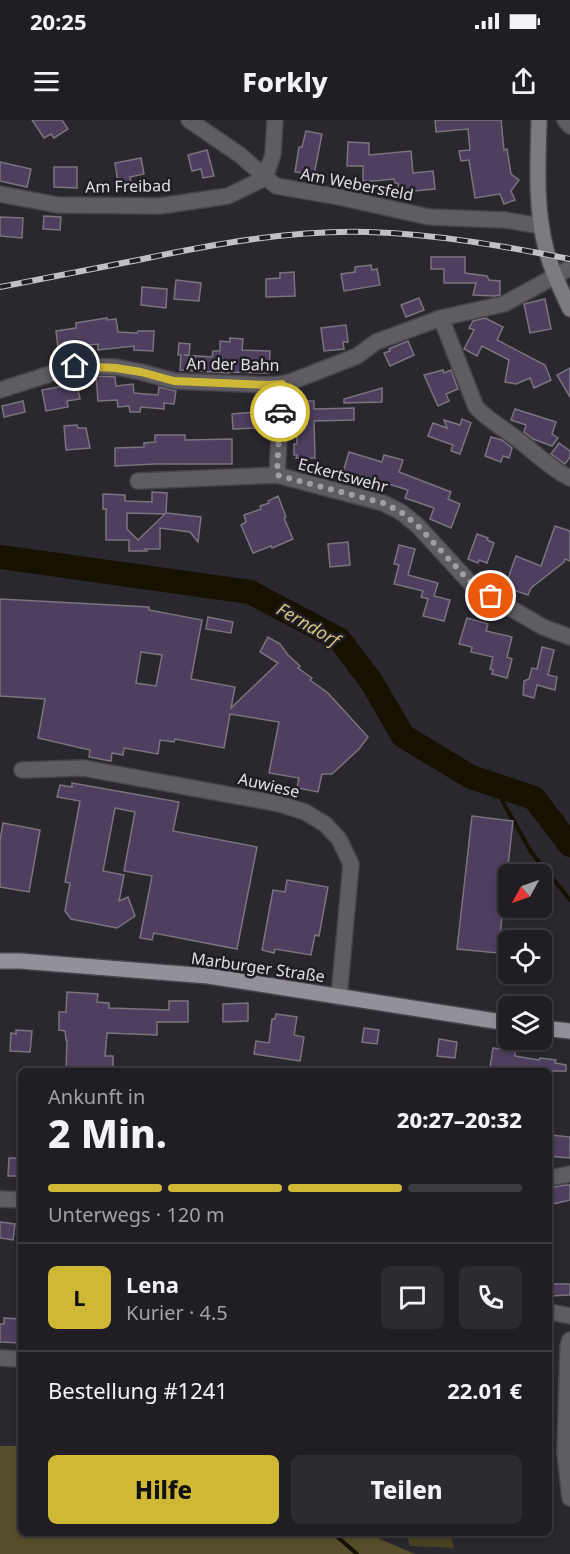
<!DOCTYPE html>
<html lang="de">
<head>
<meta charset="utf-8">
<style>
  :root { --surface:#201d23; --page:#2d2a30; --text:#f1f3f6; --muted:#a2a2a6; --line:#3d3b41; --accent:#d0b837 }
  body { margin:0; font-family:"Noto Sans",sans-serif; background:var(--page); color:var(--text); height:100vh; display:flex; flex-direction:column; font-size:22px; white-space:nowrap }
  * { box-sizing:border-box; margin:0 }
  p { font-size:20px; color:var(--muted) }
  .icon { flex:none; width:33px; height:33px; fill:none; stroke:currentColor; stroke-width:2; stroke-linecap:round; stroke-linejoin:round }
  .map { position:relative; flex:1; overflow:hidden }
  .details { position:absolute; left:18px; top:948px; width:534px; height:468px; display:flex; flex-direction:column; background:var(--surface); border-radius:9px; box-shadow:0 3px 9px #0003,0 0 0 2px var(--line) }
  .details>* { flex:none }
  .needle { width:39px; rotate:230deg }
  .buttons { position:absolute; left:498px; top:744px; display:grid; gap:12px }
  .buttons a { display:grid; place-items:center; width:54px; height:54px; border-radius:9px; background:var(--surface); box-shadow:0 3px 9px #0003,0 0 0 2px var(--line); font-size:30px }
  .pin { position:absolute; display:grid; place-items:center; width:51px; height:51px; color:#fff; margin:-26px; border:3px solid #fff; border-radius:50%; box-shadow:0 2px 6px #0007 }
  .courier { position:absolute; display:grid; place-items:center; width:60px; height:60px; margin:-30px; border:4px solid #d0b837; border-radius:50%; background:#fff; color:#222; box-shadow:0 2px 8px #0007 }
  .summary em { font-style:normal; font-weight:800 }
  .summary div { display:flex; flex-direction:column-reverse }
  .summary { display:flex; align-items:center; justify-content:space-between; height:102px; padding:0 30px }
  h1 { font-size:39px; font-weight:800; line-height:45px }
  .bar { display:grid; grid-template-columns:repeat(4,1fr); gap:9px 6px; align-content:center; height:72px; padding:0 30px }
  .bar i { height:8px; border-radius:4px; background:var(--line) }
  .bar .on { background:var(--accent) }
  .bar p { grid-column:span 4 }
  .line { display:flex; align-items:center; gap:15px; padding:0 30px; border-top:2px solid var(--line) }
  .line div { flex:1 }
  .round { display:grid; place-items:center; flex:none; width:63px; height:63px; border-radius:9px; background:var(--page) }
  .action { display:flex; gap:12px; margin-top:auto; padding:12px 30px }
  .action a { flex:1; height:69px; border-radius:9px; background:var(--accent); color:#111; font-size:24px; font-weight:800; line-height:69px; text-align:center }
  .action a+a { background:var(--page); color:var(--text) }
  .status { display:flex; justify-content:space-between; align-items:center; height:42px; padding:0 30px; background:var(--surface); direction:ltr }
  .status svg { height:16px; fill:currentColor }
  header { display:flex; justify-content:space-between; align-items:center; height:78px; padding:0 30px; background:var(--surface); font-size:27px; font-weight:800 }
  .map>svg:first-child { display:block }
  .green { fill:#4a4322 }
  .forest { fill:#564f2b }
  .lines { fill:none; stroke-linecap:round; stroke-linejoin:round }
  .stream { stroke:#171100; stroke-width:4 }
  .river { stroke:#171100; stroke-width:24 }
  .building { fill:#4e3f5e; stroke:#79747e; stroke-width:1.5; fill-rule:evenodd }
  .minor-casing { stroke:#48444c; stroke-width:18 }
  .secondary-casing { stroke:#48444c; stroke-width:18 }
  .primary-casing { stroke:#48444c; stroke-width:18 }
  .minor { stroke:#5f5d61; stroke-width:15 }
  .secondary { stroke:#7d7a81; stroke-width:15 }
  .primary { stroke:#949099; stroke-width:15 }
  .rail-casing { stroke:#c2bfc5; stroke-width:6 }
  .rail { stroke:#211d25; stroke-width:4; stroke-dasharray:11; stroke-linecap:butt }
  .done { stroke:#a19ea5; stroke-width:6; stroke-dasharray:0 10.8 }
  .route { stroke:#d0b837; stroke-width:8 }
  .labels { text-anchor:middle; stroke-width:5; stroke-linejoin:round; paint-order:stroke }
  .street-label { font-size:16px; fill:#e1dee4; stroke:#211d25 }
  .water-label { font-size:18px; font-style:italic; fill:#cdc080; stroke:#211d25 }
</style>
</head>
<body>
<div class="status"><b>20:25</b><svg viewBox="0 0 49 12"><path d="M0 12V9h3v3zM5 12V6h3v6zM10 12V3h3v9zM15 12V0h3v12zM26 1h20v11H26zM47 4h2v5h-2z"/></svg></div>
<header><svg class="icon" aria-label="menu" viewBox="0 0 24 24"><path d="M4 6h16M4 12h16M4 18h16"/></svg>Forkly<svg class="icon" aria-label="share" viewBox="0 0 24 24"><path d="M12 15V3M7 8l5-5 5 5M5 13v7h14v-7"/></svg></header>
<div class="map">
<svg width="570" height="1434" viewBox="0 0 570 1434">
  <rect width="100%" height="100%" fill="#2b272f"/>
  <polygon class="green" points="406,1413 450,1413 454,1428 410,1426"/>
  <polygon class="forest" points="0,1326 21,1326 21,1413 366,1413 415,1434 0,1434"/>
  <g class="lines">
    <g class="stream">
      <polyline points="496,665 503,682 531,732 570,780"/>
      <polyline points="333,1413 357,1434"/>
    </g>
    <polyline class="river" points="0,437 250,472 339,519 371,561 403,616 471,657 534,678 570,725"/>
  </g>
  <g class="building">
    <polygon points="32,0 62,0 68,9 54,18 51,14 44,18"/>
    <polygon points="435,0 501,0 504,30 507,29 511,54 519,60 511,71 515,80 504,84 500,74 475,78 469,40 461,41 459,31 470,30 468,9 436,12"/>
    <polygon points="306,11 322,14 314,55 295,52 299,27 302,27"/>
    <polygon points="348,22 369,23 369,35 411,31 413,53 433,51 435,69 414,71 414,73 399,75 398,63 395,63 394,59 374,61 363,61 363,46 347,46"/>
    <polygon points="207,30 214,56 203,58 201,49 192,51 188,35"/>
    <polygon points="141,38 144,54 130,57 132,67 119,69 115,43"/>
    <polygon points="0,42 31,49 27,67 0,61"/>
    <polygon points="54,47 77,47 77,68 54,67"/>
    <polygon points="44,96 61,97 60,110 43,109"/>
    <polygon points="0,97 23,98 22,118 0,116"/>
    <polygon points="431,137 465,137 465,153 487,156 489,160 500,161 500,175 494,176 473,175 476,163 444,163 444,149 431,149"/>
    <polygon points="371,145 372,150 377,149 380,165 344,171 341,154 355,152 355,147"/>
    <polygon points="294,152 295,176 266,177 266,159 280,158 280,153"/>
    <polygon points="176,160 201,163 199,181 174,179"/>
    <polygon points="142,167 167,169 166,188 141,185"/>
    <polygon points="419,178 424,190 406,197 401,185"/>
    <polygon points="545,179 551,209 530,213 524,184"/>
    <polygon points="107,198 107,200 116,199 118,212 137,213 138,211 154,211 153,231 134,230 134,226 98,230 98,224 58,228 56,211 76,208 76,203"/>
    <polygon points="485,198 503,207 497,220 545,245 551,260 534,268 530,258 516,264 505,262 509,240 482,226 477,236 464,229 474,210 469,208 473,201"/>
    <polygon points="346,205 348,222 343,222 344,229 324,231 321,208"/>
    <polygon points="230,218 243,219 242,230 270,231 269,253 229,252 229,253 180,250 181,235 178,235 179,223 190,224 189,235 184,235 212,237 213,231 220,231 220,221 230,222"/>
    <polygon points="408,221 414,235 390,246 384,233 390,231 389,229"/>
    <polygon points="570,248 570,277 557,255"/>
    <polygon points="443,250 444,253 451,250 458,269 446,274 449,281 438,286 424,255"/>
    <polygon points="96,256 115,257 116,266 133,264 134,273 158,275 159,267 176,271 174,284 164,283 164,289 141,287 140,292 130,292 129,286 118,287 117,280 98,281"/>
    <polygon points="76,261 80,279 67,281 68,287 46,291 42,270 64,266 63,263"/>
    <polygon points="382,268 382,282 344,283 344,279"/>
    <polygon points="23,281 25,292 4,297 2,286"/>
    <polygon points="295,281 314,281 314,289 354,288 354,300 314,301 315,338 296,338 297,335 294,335 294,324 297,324 296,300 292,300 293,289 295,289"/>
    <polygon points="515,289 556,302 552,314 558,318 552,326 533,319 524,312 526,305 511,300"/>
    <polygon points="256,292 257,308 233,309 232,294"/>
    <polygon points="462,299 471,303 460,334 451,331 453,325 428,316 433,303 447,308 444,300 460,305"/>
    <polygon points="77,305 78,308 86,308 90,328 66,330 64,306"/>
    <polygon points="155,315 185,315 185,320 232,319 232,344 155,344 115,346 115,328 144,327 144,323 155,322"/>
    <polygon points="491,317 502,320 512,328 509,338 503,336 501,342 485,336"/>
    <polygon points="559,323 570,331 570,337 565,344 551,334"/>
    <polygon points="349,332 382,342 384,335 403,340 399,352 451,372 448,379 460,384 451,408 430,399 434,388 405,378 408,370 359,355 359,357 343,352"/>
    <path d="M152 372 167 373 166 393 201 397 198 422 190 412 160 408V429H145L147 431H129V420H106V389H103V374L125 375V381L152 382ZM127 393 165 394 138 420 127 409Z"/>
    <polygon points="278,376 286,397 284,398 293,419 272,428 271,426 253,433 241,405 246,402 244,395 261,389 260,386 269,383 268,381"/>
    <polygon points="555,406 570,411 570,441 565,439 564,442 531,468 528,475 505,467 516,436 541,446"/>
    <polygon points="477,414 488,418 487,420 494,423 487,443 479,440 478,443 468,439"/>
    <polygon points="348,422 350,445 330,447 328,424"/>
    <polygon points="399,425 415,429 408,455 438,463 434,476 450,480 444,501 423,496 428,479 421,477 423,471 394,464 399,445 394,444"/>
    <path d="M0 479 149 487V490L202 500 191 559 235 567 231 588 278 543 260 532 268 517 280 524 288 535 300 546 298 548 312 558 310 560 328 573 368 617 359 629 332 654H322L318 672 297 668 299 658 269 653 279 602 230 594 224 628 175 619 174 622 160 620 158 634 124 628 123 635 112 633 111 641 89 637 90 630 38 618 45 579 0 576ZM141 532 162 535 156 566 136 563Z"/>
    <polygon points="208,497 233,502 231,513 206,509"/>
    <polygon points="467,498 488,504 486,511 512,517 507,537 512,539 507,558 492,554 493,550 490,549 493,537 471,532 472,527 459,524"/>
    <polygon points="542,527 554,530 548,555 557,557 555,570 537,565 534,578 523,575 524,561 529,559 532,548 537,549"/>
    <polygon points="72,663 179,682 173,711 257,727 237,829 154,813 152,820 140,818 152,756 124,751 135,692 115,688 103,751 124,755 119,781 128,777 135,796 117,808 71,799 65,791 70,763 65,762 80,681 57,677 60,665 72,667"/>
    <polygon points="472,696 513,701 498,833 457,829"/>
    <polygon points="3,703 40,710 29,772 0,767 0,721"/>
    <polygon points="287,760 328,767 319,816 315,815 311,835 275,829 274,833 262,830 273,770 285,772"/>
    <polygon points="67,872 98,874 97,882 109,883 109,888 169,890 169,881 188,881 188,902 157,902 157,915 107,913 105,936 113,936 113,949 88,948 88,951 66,951 67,920 66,920 65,911 59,910 59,892 66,892"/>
    <polygon points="248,883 248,901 223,902 223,884"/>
    <polygon points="276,894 297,897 294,915 304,917 300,941 254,934 256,921 269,923 272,899 275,899"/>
    <polygon points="364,908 379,910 377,924 362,922"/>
    <polygon points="16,910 32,911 30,932 10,931 11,913 16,914"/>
    <polygon points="439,919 457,922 455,938 437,936"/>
    <polygon points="493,928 515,931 515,936 539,940 540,938 556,940 555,943 566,945 566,951 500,951 500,950 490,948"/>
    <polygon points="550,1015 570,1017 570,1038 549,1036"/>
    <polygon points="9,1038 21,1038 21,1056 8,1056"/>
    <polygon points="565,1065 570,1065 570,1080 549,1085 549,1068"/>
    <polygon points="0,1102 15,1104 13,1120 0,1118"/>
    <polygon points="549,1164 570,1164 570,1175 549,1176"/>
    <polygon points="4,1198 21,1199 21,1223 0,1222 0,1204 4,1204"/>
  </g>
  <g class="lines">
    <defs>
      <g id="minor">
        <polyline points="189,0 240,35 276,66 339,77 429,97 505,100 541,106"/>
        <polyline points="565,0 570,6"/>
        <polyline points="0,74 58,85 160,86 228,76 265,58 273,34 275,0"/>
        <path d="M441 198 476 287C488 300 503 308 517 319 535 332 549 348 570 358"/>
        <polyline points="0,270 75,246 116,247 141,252 174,261 268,265 282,264 293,261 357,236 376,222 441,198 504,184 570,148"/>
        <polyline points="277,355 282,264"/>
        <polyline points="138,361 277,355 383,383 401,392 418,406 473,466 543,507 570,517"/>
        <polyline points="22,650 83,648 280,684 305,692 325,704 339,719 351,744 339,877"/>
        <polyline points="549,1058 570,1054"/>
        <polyline points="0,1079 21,1080"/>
        <polyline points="549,1194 555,1193 570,1196"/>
        <polyline points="570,1220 568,1227 565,1333 570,1378"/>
        <polyline points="0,1238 21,1239"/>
      </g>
      <path id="secondary" d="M539 0C538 42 535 87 546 129 551 150 561 170 570 189"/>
      <g id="primary">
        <polyline points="0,841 20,841 208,856 508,903"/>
        <polyline points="542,908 570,911"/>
      </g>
    </defs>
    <use href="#minor" class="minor-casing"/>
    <use href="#secondary" class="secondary-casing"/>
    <use href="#primary" class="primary-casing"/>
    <use href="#minor" class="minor"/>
    <use href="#secondary" class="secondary"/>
    <use href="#primary" class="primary"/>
    <defs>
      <path id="rail" d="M0 167C46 158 92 149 138 140 214 124 290 110 368 112 436 114 503 126 570 139"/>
    </defs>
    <use href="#rail" class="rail-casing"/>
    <use href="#rail" class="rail"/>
  </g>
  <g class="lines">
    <polyline class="done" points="280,292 277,355 383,383 401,392 418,406 474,466 491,476"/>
    <polyline class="route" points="75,246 116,248 141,252 174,261 268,265 282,264 280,292"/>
  </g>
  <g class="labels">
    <g class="street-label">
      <text transform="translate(357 64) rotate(11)" y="6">Am Webersfeld</text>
      <text transform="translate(128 66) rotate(-1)" y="6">Am Freibad</text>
      <text transform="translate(233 244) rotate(1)" y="6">An der Bahn</text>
      <text transform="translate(343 355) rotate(15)" y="6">Eckertswehr</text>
      <text transform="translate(269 665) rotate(13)" y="6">Auwiese</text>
      <text transform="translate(258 847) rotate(8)" y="6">Marburger Straße</text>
    </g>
    <g class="water-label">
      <text transform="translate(308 505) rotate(30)" y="6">Ferndorf</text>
    </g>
  </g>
</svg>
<div class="buttons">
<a><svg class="needle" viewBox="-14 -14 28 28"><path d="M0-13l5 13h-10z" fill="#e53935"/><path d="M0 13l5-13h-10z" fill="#a2a2a6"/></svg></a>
<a><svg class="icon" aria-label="locate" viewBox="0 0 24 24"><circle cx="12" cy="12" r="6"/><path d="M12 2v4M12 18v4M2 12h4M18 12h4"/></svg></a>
<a><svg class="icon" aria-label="layers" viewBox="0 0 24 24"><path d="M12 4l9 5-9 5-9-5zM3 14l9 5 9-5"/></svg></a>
</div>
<div class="pin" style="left:491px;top:476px;background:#ea580c"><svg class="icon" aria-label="bag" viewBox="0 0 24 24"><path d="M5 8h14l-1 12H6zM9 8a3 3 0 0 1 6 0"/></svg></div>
<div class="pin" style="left:75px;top:246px;background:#1f2937"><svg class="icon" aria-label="home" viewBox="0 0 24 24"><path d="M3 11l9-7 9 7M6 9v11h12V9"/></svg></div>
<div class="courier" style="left:280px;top:292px"><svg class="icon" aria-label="car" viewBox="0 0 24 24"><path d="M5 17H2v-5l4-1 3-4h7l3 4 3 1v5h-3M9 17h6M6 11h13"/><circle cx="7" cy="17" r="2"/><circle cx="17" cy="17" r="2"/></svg></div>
<section class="details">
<div class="summary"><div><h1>2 Min.</h1><p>Ankunft in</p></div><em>20:27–20:32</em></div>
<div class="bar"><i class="on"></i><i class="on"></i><i class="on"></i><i></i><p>Unterwegs · 120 m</p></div>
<div class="line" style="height:108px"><b class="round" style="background:var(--accent);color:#111">L</b><div><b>Lena</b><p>Kurier · 4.5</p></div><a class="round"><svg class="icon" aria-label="chat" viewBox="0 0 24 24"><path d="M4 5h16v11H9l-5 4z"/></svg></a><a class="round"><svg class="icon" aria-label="phone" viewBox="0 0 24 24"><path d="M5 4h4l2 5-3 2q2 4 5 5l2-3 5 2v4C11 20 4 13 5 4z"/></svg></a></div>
<div class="line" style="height:78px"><div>Bestellung #1241</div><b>22.01 €</b></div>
<div class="action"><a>Hilfe</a><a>Teilen</a></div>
</section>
</div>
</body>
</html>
